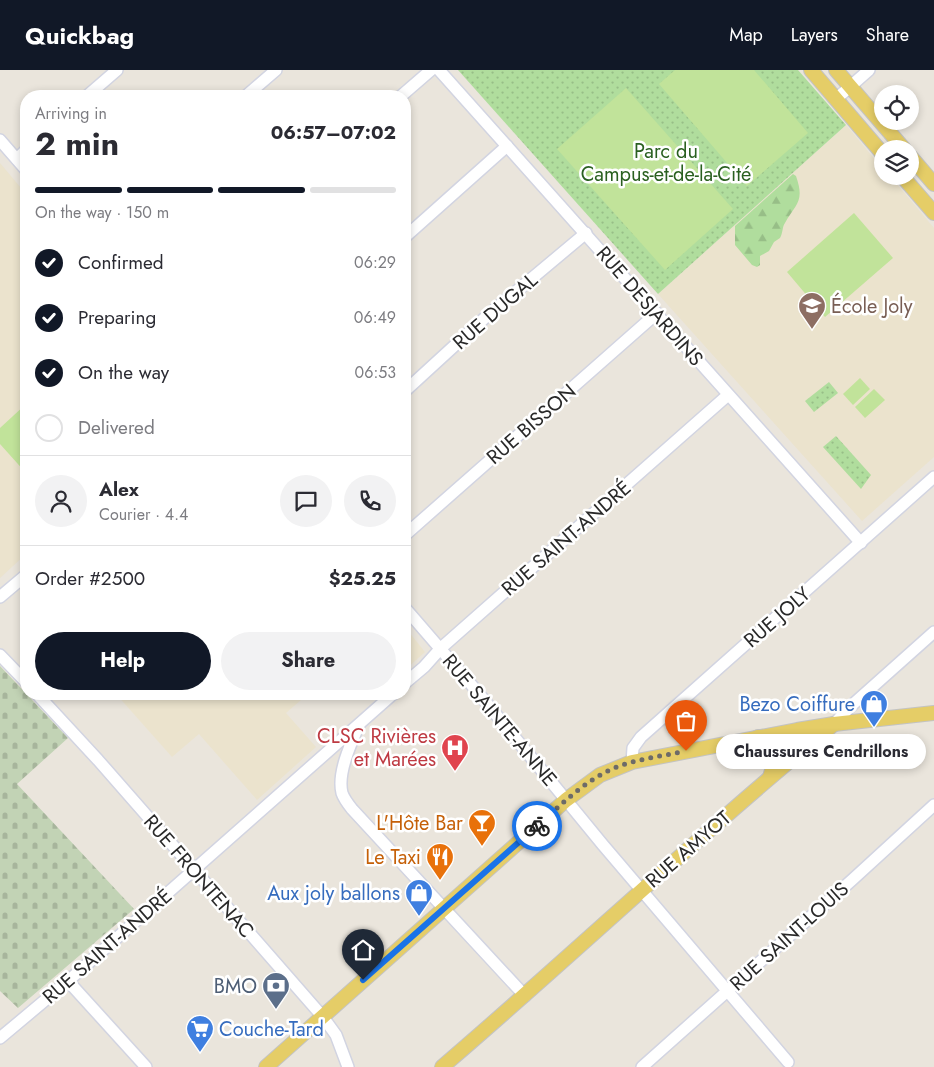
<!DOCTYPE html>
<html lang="en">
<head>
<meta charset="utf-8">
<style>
  :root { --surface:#fff; --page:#f2f2f3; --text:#2b2b33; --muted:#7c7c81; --line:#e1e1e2; --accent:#111827 }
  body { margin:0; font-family:Jost,sans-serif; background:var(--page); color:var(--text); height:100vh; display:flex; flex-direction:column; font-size:19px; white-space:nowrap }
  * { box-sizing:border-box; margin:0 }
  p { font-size:16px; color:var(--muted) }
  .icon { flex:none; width:28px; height:28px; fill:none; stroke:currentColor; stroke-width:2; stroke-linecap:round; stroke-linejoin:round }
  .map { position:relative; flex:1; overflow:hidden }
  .side { position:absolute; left:20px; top:20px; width:391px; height:610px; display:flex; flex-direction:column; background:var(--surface); border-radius:20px; box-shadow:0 2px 8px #0003 }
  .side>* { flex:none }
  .buttons { position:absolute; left:874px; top:15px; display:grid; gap:10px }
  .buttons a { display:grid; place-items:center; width:45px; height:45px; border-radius:50%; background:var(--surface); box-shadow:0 2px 8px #0003; font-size:25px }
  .pin { position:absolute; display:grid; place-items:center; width:42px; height:42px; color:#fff; margin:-51px -21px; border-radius:50% 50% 50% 0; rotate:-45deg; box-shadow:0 0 5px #0007 }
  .pin .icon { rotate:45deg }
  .courier { position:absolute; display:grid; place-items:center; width:50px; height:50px; margin:-25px; border:4px solid #1a73e8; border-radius:50%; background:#fff; color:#222; box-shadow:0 1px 6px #0007 }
  .bubble { position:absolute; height:35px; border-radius:18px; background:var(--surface); box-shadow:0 2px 8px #0003; font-size:16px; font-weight:700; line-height:35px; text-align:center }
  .head em { font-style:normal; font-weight:700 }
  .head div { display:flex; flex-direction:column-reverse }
  .head { display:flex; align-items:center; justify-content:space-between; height:85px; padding:0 15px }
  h1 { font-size:32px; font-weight:700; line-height:38px }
  .bar { display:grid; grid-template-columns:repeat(4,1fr); gap:8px 5px; align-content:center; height:60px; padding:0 15px }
  .bar i { height:6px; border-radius:4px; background:var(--line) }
  .bar .active { background:var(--accent) }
  .bar p { grid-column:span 4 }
  .line { display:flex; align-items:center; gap:12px; padding:0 15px; border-top:1px solid var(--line) }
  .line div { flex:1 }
  .round { display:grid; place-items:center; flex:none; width:52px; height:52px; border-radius:26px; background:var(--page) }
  ol { padding:0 15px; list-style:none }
  li { display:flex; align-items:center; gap:15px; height:55px }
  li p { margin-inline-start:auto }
  li .icon { padding:5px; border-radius:50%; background:var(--accent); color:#fff; stroke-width:4 }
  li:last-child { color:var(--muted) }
  li i { width:28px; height:28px; border:2px solid var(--line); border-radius:50% }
  .button { display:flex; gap:10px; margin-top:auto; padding:10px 15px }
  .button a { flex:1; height:58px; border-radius:30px; background:var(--accent); color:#fff; font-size:20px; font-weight:700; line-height:58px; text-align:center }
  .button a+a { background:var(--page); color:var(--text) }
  header { display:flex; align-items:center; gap:30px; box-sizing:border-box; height:70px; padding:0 25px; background:var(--accent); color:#fff }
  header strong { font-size:24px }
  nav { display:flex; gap:28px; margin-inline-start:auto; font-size:18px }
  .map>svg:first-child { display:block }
  .education { fill:#ebe3cd }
  .grass { fill:#b0dd9d }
  .forest { fill:url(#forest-firs) }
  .cemetery { fill:url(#cemetery-stones) }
  .park { fill:url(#park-dots) }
  .pitch { fill:#c1e39a }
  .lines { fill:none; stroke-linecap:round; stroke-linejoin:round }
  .minor-casing { stroke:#d2d4e1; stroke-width:14 }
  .major-casing { stroke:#c3c3c3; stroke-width:16 }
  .minor { stroke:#fff; stroke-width:11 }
  .major { stroke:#e5cd67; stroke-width:14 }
  .done { stroke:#6d6b68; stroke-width:5; stroke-dasharray:0 9 }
  .route { stroke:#1a73e8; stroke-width:6 }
  .labels { text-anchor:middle; stroke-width:5; stroke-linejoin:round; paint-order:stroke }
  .park-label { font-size:20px; fill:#2a6020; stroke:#fff }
  .street-label { font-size:20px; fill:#292929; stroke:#fff }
  .education-label { font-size:20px; fill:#785e54; stroke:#fff; text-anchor:start }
  .shop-label { font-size:20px; fill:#366cbe; stroke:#fff; text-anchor:end }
  .health-label { font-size:20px; fill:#be3a42; stroke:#fff; text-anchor:end }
  .food-label { font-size:20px; fill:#c56008; stroke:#fff; text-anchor:end }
  .service-label { font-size:20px; fill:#4e5e75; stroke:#fff; text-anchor:end }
</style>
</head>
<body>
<header>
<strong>Quickbag</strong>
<nav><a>Map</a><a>Layers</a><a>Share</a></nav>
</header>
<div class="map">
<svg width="934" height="997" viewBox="0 0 934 997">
  <defs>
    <pattern id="forest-firs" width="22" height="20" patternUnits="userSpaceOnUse" patternTransform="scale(1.25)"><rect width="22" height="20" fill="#b0dd9d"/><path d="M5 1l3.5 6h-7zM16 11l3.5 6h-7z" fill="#97be87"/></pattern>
    <pattern id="cemetery-stones" width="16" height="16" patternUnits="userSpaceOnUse" patternTransform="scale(1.25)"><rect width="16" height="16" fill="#c2d3b5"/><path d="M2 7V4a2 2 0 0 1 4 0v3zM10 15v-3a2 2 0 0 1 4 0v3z" fill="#a7b59c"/></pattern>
    <pattern id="park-dots" width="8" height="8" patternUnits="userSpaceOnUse" patternTransform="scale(1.25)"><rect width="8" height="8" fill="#b0dd9d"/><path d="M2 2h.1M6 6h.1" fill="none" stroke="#97be87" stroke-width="1.8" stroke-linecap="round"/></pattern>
  </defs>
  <rect width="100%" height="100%" fill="#eae5dc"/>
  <g class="education">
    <polygon points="846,55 882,98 882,106 890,106 934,158 934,387 862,451 658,224"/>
    <polygon points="0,93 26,124 26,484 0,508"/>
    <polygon points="405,557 425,582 405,600"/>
    <polygon points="116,624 308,624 286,643 316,677 257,730 199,664 172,687"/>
  </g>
  <polygon class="grass" points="815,662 784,688 779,686 773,669"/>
  <path class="forest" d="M793 104 796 106C805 132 796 133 785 153 782 157 783 163 780 168L774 172 769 181 760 186V195L757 197 752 195 735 175V156Z"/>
  <polygon class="cemetery" points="0,596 68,668 17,714 134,839 18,938 0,921"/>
  <g class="park">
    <polygon points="458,0 798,0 846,55 658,224"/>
    <polygon points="829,312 838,323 814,342 805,331"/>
    <polygon points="836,366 871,405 861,419 823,377"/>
  </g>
  <g class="pitch">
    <polygon points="675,0 754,0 808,63 747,116 659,14"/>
    <polygon points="626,18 733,139 665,200 557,79"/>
    <polygon points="854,143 893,188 825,247 787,202"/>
    <polygon points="860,308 870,319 853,335 843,324"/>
    <polygon points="874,319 885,330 865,348 855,337"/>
    <polygon points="26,334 26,403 0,374 0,358"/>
  </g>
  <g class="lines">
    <defs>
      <g id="minor">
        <polyline points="439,0 861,473"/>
        <polyline points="87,26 117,0"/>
        <polyline points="246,26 276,0"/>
        <polyline points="401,26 431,0"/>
        <polyline points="836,29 869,0"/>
        <polyline points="0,70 26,100"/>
        <polyline points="17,89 26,80"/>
        <polyline points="405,167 507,76"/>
        <polyline points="405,321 488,245 586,163"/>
        <polyline points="405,465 657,243"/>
        <polyline points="0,527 26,505"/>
        <polyline points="405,538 475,619 603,775 788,992"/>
        <polyline points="0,585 26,612"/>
        <polyline points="405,613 424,597 441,578 728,325"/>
        <polyline points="37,624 98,690 323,947 336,965 348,997"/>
        <polyline points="834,654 851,636 934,562"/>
        <path d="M359 655C351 673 337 703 342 723 344 729 348 734 352 739L525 926"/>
        <polyline points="632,692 633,678 641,667 934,407"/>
        <polyline points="68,911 146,997"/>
        <polyline points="0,968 68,911 393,624"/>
        <polyline points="642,997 852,810 934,735"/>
      </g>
      <g id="major">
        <polyline points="811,0 882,83"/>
        <polyline points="836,0 904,79"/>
        <polyline points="910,86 934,114"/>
        <polyline points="902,106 934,143"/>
        <path d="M758 667C779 670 775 692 770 707"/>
        <polyline points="266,997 566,730 600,705 632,692 797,660 834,654 934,643"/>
        <path d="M442 997C574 884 700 764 834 654"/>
      </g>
    </defs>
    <use href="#minor" class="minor-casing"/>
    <use href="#major" class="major-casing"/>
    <use href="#minor" class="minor"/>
    <use href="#major" class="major"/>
  </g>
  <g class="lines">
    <path class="done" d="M537 756C561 735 584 711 614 698 637 689 662 686 686 681"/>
    <polyline class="route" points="363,910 537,756"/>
  </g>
  <defs>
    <symbol id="school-pin" viewBox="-11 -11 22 30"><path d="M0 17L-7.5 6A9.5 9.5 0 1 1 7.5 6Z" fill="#8d6e63" stroke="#fff"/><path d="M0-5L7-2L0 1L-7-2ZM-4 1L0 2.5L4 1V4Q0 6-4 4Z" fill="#fff"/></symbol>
    <symbol id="shop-pin" viewBox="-11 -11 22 30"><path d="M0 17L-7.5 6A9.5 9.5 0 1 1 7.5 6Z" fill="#3f7fe0" stroke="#fff"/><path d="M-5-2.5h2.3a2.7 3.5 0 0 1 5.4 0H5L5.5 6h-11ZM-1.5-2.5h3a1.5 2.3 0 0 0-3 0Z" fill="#fff"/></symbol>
    <symbol id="hospital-pin" viewBox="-11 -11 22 30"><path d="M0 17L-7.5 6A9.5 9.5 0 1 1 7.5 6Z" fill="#e0444e" stroke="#fff"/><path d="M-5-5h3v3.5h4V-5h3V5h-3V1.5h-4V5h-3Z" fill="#fff"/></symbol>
    <symbol id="bar-pin" viewBox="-11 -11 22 30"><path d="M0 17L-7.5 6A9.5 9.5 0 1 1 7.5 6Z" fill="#e8710a" stroke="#fff"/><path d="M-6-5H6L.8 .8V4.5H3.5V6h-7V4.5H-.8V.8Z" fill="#fff"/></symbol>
    <symbol id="restaurant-pin" viewBox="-11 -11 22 30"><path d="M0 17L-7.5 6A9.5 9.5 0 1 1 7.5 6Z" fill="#e8710a" stroke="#fff"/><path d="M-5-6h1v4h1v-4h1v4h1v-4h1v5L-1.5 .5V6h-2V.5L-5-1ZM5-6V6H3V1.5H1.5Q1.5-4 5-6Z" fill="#fff"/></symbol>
    <symbol id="bank-pin" viewBox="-11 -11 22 30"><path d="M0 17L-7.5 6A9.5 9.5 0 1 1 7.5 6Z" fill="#5c6f8a" stroke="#fff"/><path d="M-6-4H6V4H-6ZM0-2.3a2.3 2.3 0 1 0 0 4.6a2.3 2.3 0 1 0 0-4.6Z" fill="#fff"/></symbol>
    <symbol id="supermarket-pin" viewBox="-11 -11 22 30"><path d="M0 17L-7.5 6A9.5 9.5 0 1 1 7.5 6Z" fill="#3f7fe0" stroke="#fff"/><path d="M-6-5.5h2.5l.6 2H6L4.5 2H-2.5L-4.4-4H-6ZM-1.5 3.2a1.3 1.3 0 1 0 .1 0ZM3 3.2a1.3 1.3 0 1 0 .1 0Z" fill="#fff"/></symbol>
  </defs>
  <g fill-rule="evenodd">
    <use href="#school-pin" x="796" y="220" width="32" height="43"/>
    <use href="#shop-pin" x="858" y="618" width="32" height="43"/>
    <use href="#hospital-pin" x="439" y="662" width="32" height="43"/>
    <use href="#bar-pin" x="466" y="737" width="32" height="43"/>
    <use href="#restaurant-pin" x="424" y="771" width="32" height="43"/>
    <use href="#shop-pin" x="403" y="807" width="32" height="43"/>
    <use href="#bank-pin" x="260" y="900" width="32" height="43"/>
    <use href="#supermarket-pin" x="184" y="943" width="32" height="43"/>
  </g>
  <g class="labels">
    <g class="park-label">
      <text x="666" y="88">Parc du<tspan x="666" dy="23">Campus-et-de-la-Cité</tspan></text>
    </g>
    <g class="street-label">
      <text transform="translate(650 236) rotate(49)" y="7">RUE DESJARDINS</text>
      <text transform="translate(495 241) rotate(-41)" y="7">RUE DUGAL</text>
      <text transform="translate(531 354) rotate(-41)" y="7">RUE BISSON</text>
      <text transform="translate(566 468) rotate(-41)" y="7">RUE SAINT-ANDRÉ</text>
      <text transform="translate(777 547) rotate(-41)" y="7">RUE JOLY</text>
      <text transform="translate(500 650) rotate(50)" y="7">RUE SAINTE-ANNE</text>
      <text transform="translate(688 779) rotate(-41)" y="7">RUE AMYOT</text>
      <text transform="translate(199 806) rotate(49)" y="7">RUE FRONTENAC</text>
      <text transform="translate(789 866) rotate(-42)" y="7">RUE SAINT-LOUIS</text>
      <text transform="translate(107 876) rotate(-41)" y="7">RUE SAINT-ANDRÉ</text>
    </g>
    <g class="education-label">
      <text x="831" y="243">École Joly</text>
    </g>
    <g class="shop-label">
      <text x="855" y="641">Bezo Coiffure</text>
      <text x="400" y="830">Aux joly ballons</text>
      <text x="219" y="966" text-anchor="start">Couche-Tard</text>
    </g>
    <g class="health-label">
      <text x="436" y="673">CLSC Rivières<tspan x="436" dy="23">et Marées</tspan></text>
    </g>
    <g class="food-label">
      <text x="463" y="760">L'Hôte Bar</text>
      <text x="421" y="794">Le Taxi</text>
    </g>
    <g class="service-label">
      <text x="257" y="923">BMO</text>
    </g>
  </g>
</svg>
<div class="buttons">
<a><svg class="icon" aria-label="locate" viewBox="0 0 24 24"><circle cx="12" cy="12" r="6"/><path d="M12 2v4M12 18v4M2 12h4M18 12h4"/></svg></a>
<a><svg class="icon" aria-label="layers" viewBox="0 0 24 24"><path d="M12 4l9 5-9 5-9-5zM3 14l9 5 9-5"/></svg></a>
</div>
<div class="pin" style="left:686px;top:681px;background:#ea580c"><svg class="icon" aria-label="bag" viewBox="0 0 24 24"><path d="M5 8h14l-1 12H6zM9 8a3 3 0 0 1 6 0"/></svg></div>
<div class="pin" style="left:363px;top:910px;background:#1f2937"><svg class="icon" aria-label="home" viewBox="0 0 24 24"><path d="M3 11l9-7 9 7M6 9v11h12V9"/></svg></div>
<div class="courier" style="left:537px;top:756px"><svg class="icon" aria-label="bike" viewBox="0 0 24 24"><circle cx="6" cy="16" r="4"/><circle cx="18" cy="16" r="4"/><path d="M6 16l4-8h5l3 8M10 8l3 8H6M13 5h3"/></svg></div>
<div class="bubble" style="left:716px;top:664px;width:210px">Chaussures Cendrillons</div>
<section class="side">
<div class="head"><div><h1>2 min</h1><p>Arriving in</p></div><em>06:57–07:02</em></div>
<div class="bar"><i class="active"></i><i class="active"></i><i class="active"></i><i></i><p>On the way · 150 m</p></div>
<ol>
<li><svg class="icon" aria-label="check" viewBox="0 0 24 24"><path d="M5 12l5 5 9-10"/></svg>Confirmed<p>06:29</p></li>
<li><svg class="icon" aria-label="check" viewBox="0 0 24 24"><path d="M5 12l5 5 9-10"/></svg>Preparing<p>06:49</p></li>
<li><svg class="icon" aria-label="check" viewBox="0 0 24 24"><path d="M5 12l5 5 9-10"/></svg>On the way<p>06:53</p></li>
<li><i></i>Delivered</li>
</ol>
<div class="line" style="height:90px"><a class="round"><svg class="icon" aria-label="person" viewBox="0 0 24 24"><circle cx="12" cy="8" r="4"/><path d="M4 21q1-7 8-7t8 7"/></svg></a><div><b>Alex</b><p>Courier · 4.4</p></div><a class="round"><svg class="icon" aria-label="chat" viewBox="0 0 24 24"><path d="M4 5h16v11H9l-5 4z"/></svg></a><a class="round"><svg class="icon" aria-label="phone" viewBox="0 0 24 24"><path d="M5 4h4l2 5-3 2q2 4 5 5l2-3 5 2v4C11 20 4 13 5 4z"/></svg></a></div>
<div class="line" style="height:65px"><div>Order #2500</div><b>$25.25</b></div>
<div class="button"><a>Help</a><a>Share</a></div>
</section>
</div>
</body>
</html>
